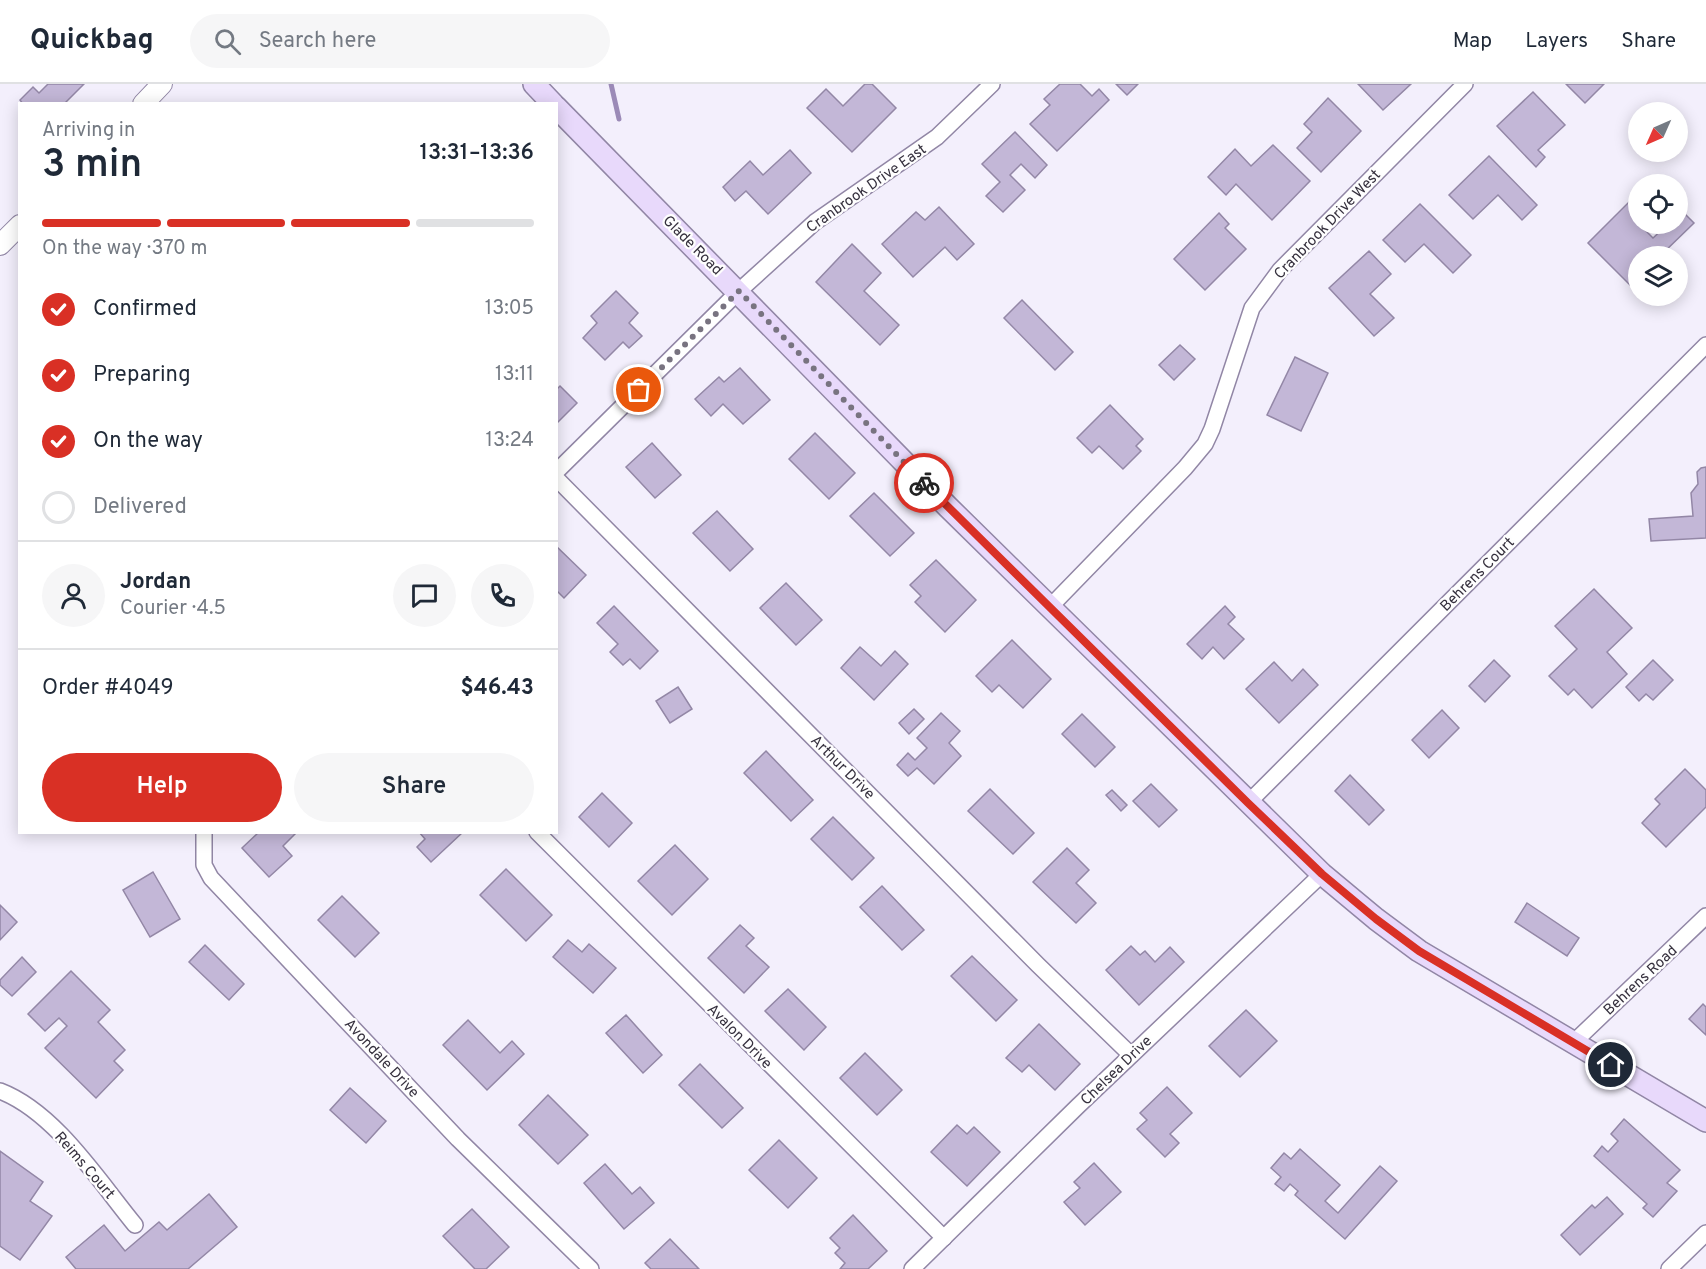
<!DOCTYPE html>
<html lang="en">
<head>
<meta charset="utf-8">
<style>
  :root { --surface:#fff; --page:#f6f6f7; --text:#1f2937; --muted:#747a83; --line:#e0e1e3; --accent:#d93025 }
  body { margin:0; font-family:Overpass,sans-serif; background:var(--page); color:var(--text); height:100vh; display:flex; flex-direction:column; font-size:22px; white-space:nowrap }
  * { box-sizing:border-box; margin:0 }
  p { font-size:20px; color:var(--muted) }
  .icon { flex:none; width:33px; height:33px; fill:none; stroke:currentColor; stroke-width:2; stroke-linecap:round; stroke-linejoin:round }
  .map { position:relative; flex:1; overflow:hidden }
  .panel { position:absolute; left:18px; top:18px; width:540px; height:732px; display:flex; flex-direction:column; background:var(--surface); border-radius:0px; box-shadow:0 3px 15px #0003 }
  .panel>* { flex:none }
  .needle { width:39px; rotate:225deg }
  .controls { position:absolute; left:1628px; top:18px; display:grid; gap:12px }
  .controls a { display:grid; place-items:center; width:60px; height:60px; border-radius:50%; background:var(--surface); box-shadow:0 3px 15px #0003; font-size:30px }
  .pin { position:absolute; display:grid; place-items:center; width:51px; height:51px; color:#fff; margin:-26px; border:3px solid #fff; border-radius:50%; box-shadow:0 2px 6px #0007 }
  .courier { position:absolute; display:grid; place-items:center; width:60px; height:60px; margin:-30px; border:4px solid #d93025; border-radius:50%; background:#fff; color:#222; box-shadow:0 2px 8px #0007 }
  .head em { font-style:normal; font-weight:600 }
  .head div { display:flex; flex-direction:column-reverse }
  .head { display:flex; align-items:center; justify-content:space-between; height:102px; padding:0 24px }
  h1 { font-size:39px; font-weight:600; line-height:45px }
  .bar { display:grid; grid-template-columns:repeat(4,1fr); gap:9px 6px; align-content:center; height:72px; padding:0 24px }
  .bar i { height:8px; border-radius:4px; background:var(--line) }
  .bar .active { background:var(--accent) }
  .bar p { grid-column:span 4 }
  .line { display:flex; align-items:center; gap:15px; padding:0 24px; border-top:2px solid var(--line) }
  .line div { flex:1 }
  .round { display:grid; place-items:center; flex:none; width:63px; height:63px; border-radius:32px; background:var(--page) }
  ol { padding:0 24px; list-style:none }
  li { display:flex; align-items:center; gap:18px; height:66px }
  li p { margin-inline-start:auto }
  li .icon { padding:6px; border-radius:50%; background:var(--accent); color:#fff; stroke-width:4 }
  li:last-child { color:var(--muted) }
  li i { width:33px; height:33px; border:3px solid var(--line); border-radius:50% }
  .primary-button { display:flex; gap:12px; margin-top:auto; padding:12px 24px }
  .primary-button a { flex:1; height:69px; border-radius:36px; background:var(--accent); color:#fff; font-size:24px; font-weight:600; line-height:69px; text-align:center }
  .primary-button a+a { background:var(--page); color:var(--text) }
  header { display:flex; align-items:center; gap:36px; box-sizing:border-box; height:84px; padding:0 30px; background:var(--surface); border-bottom:2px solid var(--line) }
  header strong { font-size:28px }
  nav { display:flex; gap:33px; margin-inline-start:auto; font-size:21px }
  .search { width:420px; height:54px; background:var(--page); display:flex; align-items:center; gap:15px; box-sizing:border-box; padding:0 21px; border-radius:33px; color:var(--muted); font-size:22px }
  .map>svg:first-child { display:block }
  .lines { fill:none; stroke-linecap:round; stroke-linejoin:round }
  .stream { stroke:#9b8ab7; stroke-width:5 }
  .building { fill:#c3b7d7; stroke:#9387a6; stroke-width:1.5 }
  .minor-casing { stroke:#9186a5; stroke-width:18 }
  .tertiary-casing { stroke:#9186a5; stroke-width:22 }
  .secondary-casing { stroke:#9186a5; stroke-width:24 }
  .minor { stroke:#fff; stroke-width:15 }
  .tertiary { stroke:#fff; stroke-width:20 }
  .secondary { stroke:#e8d9fb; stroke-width:21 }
  .done { stroke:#787380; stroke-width:6; stroke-dasharray:0 10.8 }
  .route { stroke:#d93025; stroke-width:8 }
  .labels { text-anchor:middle; stroke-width:4.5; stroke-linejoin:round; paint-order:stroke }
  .street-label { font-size:15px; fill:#35303d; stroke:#fefefe }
</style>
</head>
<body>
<header>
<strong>Quickbag</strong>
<div class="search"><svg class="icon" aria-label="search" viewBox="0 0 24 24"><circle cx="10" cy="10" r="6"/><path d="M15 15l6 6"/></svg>Search here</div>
<nav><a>Map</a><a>Layers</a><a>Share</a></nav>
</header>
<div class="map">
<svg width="1706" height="1185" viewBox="0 0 1706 1185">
  <rect width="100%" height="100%" fill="#f3effc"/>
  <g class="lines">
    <polyline class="stream" points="611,0 619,35"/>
  </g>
  <g class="building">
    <polygon points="48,0 84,0 64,20 23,20 20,16 33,3 39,9"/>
    <polygon points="865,0 872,0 896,24 852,68 807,24 826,5 843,22"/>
    <polygon points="1060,0 1080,0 1092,12 1099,5 1109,16 1057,67 1030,40 1050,21 1044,15"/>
    <polygon points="1116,0 1138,0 1127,11"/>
    <polygon points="1358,0 1411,0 1383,26"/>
    <polygon points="1566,0 1604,0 1585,19"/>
    <polygon points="1533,8 1565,41 1538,66 1545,73 1536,83 1497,42"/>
    <polygon points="1328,14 1361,47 1321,88 1297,64 1312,48 1304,40"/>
    <polygon points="1015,48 1047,81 1035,94 1021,80 1010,91 1025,106 1003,128 986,112 1000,98 982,80"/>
    <polygon points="1273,61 1310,97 1272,136 1236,100 1226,111 1208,93 1235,65 1251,82"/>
    <polygon points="790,66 811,89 768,130 746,107 735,117 723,103 750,77 763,91"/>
    <polygon points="1489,72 1537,121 1522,136 1498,111 1473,135 1449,111"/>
    <polygon points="1632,115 1638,122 1638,134 1636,137 1653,154 1668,140 1677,140 1677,130 1681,126 1694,139 1660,172 1638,172 1638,195 1631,202 1588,159"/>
    <polygon points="1420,120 1471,171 1453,189 1424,160 1405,178 1383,156"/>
    <polygon points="939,123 974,160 957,176 945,163 913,193 882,160 916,128 925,136"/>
    <polygon points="1219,129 1229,140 1225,144 1246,165 1205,206 1174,175"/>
    <polygon points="852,160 881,189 864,207 899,241 880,261 816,198"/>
    <polygon points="1369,167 1391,190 1370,210 1394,234 1374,252 1329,204"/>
    <polygon points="616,207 638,229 629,239 642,252 629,264 623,258 605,276 583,254 597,239 591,232"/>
    <polygon points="1022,216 1073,268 1055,286 1004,234"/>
    <polygon points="1180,261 1195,275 1174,296 1159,281"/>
    <polygon points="1295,273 1328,289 1301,347 1267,331"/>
    <polygon points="740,284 770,316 743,340 723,320 711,332 695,315 719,293 724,298"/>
    <polygon points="560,302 577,319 556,340 556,306"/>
    <polygon points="1110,321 1143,355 1136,362 1141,367 1123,385 1099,362 1092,369 1077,354"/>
    <polygon points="815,349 855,389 829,415 789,375"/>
    <polygon points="652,359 681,391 655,414 626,383"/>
    <polygon points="1706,383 1706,454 1651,457 1649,435 1693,432 1691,409 1698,400 1697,388 1701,384"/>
    <polygon points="874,409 914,449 890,472 850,432"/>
    <polygon points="717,427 753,465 730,487 693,449"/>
    <polygon points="556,462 586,491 564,514 556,506"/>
    <polygon points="936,476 976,516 945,548 915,518 921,512 910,501"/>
    <polygon points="786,499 822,536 796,561 760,524"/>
    <polygon points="1594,505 1632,544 1607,568 1627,590 1592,624 1574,605 1568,611 1549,592 1577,565 1555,542"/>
    <polygon points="614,522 658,567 640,585 630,575 623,581 610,568 618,560 597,539"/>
    <polygon points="1225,522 1235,533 1228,540 1244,555 1224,575 1213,563 1202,575 1187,560"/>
    <polygon points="1012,556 1051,595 1023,624 999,601 992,608 976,592"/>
    <polygon points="860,563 881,582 895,567 908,580 874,616 841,584"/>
    <polygon points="1494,576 1510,592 1485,618 1469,602"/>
    <polygon points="1653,576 1673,596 1653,616 1646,610 1639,617 1626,603"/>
    <polygon points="1274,578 1292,597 1303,585 1318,601 1279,639 1246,605"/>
    <polygon points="678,603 692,625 670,639 656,617"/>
    <polygon points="914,625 924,635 909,650 899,639"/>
    <polygon points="1442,626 1459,644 1429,674 1412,656"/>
    <polygon points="941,629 960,647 949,659 961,672 934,700 917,684 908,692 897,681 908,669 915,676 927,664 917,654"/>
    <polygon points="1082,630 1115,663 1095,683 1062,650"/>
    <polygon points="766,667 813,716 791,737 744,689"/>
    <polygon points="1685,685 1706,706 1706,723 1666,763 1642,739 1660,720 1655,715"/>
    <polygon points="1350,691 1384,726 1369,741 1335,707"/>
    <polygon points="1151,700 1177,726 1159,743 1133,717"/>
    <polygon points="990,705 1034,749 1013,770 968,727"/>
    <polygon points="1112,706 1127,721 1121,727 1106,711"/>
    <polygon points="602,709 632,739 609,763 579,733"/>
    <polygon points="833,733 874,774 852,796 811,755"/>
    <polygon points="259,748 297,748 283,762 292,772 269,793 242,764"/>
    <polygon points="419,748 463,748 431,778 417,763 425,755"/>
    <polygon points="675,761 708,795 672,831 638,797"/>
    <polygon points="1067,764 1089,786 1076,799 1096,819 1076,839 1033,798"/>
    <polygon points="506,785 552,831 526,857 480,811"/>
    <polygon points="153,788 180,835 150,853 123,806"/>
    <polygon points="882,802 924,846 902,866 860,823"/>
    <polygon points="342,812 379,849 355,873 318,836"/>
    <polygon points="1527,819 1579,854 1567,872 1515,838"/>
    <polygon points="0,821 17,838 0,856"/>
    <polygon points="740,841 754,854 746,862 769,883 744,909 708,874"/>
    <polygon points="568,856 582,868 589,860 616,884 593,909 553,873"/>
    <polygon points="205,861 244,900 229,916 189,878"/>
    <polygon points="1131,862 1140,871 1145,867 1155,878 1170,863 1184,878 1139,921 1106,886"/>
    <polygon points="972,872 1017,916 996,937 951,892"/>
    <polygon points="22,873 36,888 12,912 0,901 0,896"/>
    <polygon points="71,887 110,926 98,938 125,966 114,977 123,986 96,1014 45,964 67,942 59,934 45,947 28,930"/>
    <polygon points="788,905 826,943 804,966 765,927"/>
    <polygon points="1703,920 1706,923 1706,951 1689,935"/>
    <polygon points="1246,926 1277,957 1240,993 1209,962"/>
    <polygon points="626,931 662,971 643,989 606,949"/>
    <polygon points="468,936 500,969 512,957 524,970 487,1006 443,961"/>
    <polygon points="1039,940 1080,980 1055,1006 1029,981 1022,988 1006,974"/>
    <polygon points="865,969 902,1006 877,1031 840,994"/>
    <polygon points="700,980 743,1024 722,1044 679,1001"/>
    <polygon points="1167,1003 1192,1029 1170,1050 1179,1059 1165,1073 1137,1045 1147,1036 1140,1029"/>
    <polygon points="350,1004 386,1037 366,1059 330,1026"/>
    <polygon points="548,1011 588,1051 558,1080 519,1041"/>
    <polygon points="1624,1035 1680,1086 1667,1099 1677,1107 1653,1133 1643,1124 1647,1120 1594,1072 1602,1062 1608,1068 1618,1057 1611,1050"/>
    <polygon points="957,1041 967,1050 974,1043 1000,1068 967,1102 931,1068"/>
    <polygon points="779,1056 817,1094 788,1124 749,1086"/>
    <polygon points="1300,1065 1340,1101 1325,1117 1338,1129 1380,1082 1397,1097 1345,1155 1295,1111 1298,1107 1290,1100 1284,1107 1275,1100 1281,1093 1271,1084 1284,1069 1291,1075"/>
    <polygon points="0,1067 43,1098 30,1117 52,1132 20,1176 0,1162"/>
    <polygon points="1094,1079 1121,1108 1085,1141 1064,1118 1080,1104 1074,1098"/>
    <polygon points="605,1080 632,1110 640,1103 654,1119 624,1145 584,1099"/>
    <polygon points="209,1110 237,1143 188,1185 76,1185 66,1173 104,1141 125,1167 159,1138 167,1146"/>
    <polygon points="1607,1113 1623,1130 1580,1171 1561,1151 1592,1121 1595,1124"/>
    <polygon points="472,1125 509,1163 486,1185 475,1185 443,1152"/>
    <polygon points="853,1131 887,1167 868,1185 840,1185 845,1179 835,1169 840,1164 830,1154"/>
    <polygon points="670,1155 699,1185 651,1185 645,1179"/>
  </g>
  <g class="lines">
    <defs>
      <g id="minor">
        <polyline points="556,388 739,207 815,138 937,53 992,0"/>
        <polyline points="556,394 1038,881 1131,971"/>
        <polyline points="1049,524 1185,384 1205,360 1212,345 1252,224 1280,186 1465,0"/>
        <polyline points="1248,719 1706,261"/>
        <polyline points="204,748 204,781 211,794 458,1055 591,1185"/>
        <polyline points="537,748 944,1154"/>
        <polyline points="1573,959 1706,832"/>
        <path d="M0 1007C55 1028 98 1096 135 1141"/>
        <polyline points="912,1185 1078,1022 1322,790"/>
        <polyline points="1669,1185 1706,1149"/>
      </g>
      <g id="tertiary">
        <polyline points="143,20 162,0"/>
        <polyline points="0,161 20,141"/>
      </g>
      <g id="secondary">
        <polyline points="534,0 553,20"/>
        <polyline points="556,23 948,423 1322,790 1376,835 1419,867 1706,1037"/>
      </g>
    </defs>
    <use href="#minor" class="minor-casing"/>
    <use href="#tertiary" class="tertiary-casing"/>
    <use href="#secondary" class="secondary-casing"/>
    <use href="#minor" class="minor"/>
    <use href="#tertiary" class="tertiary"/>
    <use href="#secondary" class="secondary"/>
  </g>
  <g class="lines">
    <polyline class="done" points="639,306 739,207 924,399"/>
    <polyline class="route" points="924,399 1248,719 1322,790 1376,835 1419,867 1611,981"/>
  </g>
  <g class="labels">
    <g class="street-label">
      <text transform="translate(866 104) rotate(-35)" y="5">Cranbrook Drive East</text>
      <text transform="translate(1327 140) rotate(-46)" y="5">Cranbrook Drive West</text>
      <text transform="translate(693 161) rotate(45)" y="5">Glade Road</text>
      <text transform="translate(1477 490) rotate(-45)" y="5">Behrens Court</text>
      <text transform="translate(843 683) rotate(45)" y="5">Arthur Drive</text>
      <text transform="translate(1640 896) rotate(-43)" y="5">Behrens Road</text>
      <text transform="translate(740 952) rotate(45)" y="5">Avalon Drive</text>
      <text transform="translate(382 974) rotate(47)" y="5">Avondale Drive</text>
      <text transform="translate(1116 986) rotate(-44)" y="5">Chelsea Drive</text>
      <text transform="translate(85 1081) rotate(49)" y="5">Reims Court</text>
    </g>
  </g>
</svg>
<div class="controls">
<a><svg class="needle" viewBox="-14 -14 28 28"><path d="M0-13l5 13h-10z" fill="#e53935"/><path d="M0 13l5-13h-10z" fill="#747a83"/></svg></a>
<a><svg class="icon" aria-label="locate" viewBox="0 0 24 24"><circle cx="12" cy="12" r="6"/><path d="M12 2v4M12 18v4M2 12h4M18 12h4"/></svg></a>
<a><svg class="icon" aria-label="layers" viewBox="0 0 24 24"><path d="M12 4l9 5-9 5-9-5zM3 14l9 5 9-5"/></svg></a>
</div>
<div class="pin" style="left:639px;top:306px;background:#ea580c"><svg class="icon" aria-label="bag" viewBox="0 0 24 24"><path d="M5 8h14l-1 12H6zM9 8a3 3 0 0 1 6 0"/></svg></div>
<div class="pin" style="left:1611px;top:981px;background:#1f2937"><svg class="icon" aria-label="home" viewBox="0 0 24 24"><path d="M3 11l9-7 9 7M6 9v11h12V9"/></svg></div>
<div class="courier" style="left:924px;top:399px"><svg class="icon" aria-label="bike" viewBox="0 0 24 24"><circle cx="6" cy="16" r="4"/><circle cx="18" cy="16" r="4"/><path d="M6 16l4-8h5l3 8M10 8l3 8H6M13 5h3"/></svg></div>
<section class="panel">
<div class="head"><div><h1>3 min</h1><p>Arriving in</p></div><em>13:31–13:36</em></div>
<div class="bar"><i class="active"></i><i class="active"></i><i class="active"></i><i></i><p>On the way · 370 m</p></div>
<ol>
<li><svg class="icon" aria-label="check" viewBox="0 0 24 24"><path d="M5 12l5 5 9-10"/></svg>Confirmed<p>13:05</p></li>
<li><svg class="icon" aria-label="check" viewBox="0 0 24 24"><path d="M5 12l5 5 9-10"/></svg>Preparing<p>13:11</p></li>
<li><svg class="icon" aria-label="check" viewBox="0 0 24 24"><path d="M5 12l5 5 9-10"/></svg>On the way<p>13:24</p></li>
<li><i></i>Delivered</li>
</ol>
<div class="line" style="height:108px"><a class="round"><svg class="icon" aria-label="person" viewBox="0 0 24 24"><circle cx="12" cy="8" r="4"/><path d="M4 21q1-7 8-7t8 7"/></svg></a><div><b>Jordan</b><p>Courier · 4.5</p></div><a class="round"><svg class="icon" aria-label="chat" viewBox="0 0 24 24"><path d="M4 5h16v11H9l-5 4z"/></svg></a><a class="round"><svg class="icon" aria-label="phone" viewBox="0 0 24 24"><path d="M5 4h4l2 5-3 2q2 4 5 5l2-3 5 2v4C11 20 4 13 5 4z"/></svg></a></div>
<div class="line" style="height:78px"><div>Order #4049</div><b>$46.43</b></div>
<div class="primary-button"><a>Help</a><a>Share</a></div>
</section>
</div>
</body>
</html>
